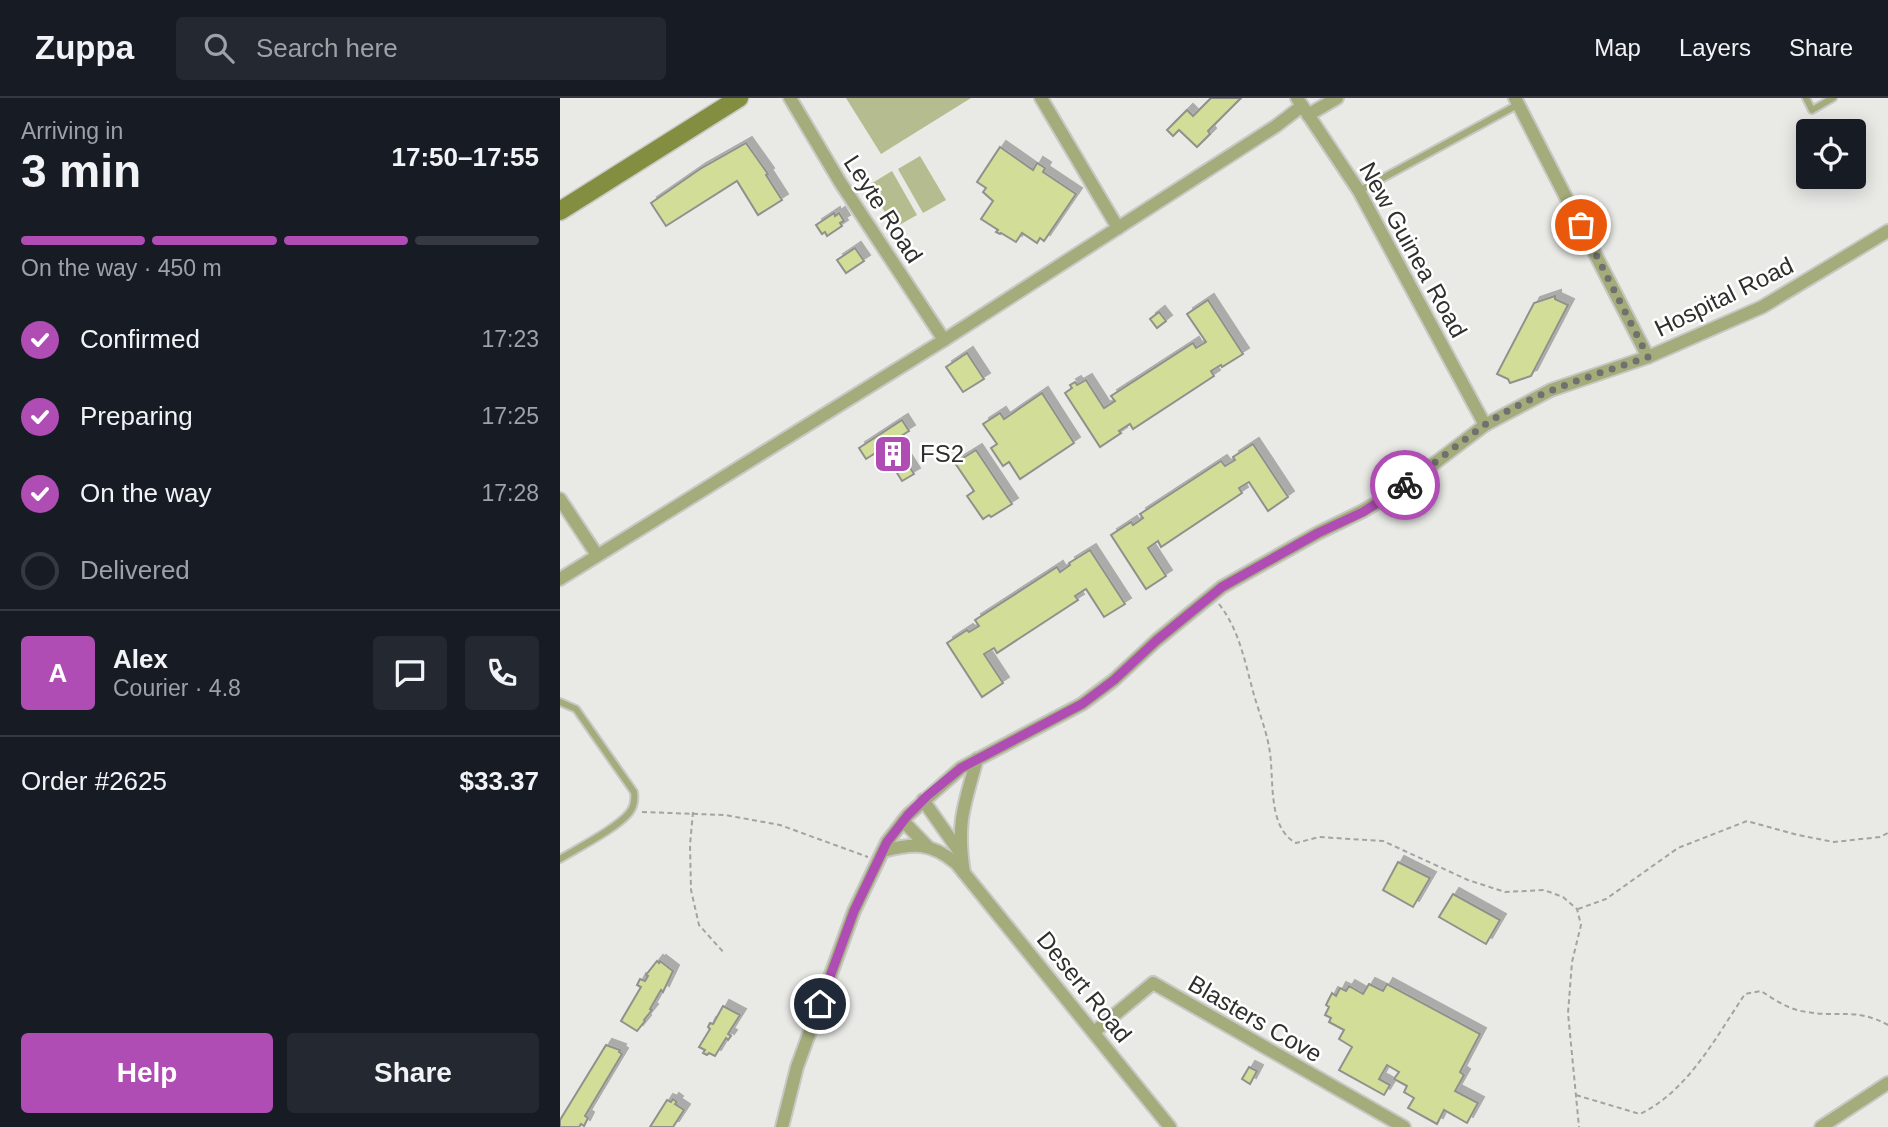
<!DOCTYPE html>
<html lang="en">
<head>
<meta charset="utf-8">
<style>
  :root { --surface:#171b24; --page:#242831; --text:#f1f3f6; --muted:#9ea1a6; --line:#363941; --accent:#af4db4 }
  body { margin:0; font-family:Helvetica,sans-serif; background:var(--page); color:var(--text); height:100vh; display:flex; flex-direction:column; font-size:26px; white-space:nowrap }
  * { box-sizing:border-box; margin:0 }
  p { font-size:23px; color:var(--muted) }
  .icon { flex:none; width:38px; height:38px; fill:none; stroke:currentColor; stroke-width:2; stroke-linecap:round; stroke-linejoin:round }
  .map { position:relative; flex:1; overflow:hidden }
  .details { display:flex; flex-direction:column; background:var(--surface); width:560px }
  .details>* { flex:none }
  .buttons { position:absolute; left:1236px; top:21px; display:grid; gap:14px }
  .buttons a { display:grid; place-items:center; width:70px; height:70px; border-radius:7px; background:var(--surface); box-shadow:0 4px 18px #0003; font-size:35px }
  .pin { position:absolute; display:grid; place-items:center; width:60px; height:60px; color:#fff; margin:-30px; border:4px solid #fff; border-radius:50%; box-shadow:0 2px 7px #0007 }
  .courier { position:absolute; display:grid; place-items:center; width:70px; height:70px; margin:-35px; border:5px solid #af4db4; border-radius:50%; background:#fff; color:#222; box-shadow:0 2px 9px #0007 }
  .summary em { font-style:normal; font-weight:600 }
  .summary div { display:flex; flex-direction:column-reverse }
  .summary { display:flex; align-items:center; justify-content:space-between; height:119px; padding:0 21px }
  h1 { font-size:46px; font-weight:600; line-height:52px }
  .bar { display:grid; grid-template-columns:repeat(4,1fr); gap:10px 7px; align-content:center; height:84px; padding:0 21px }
  .bar i { height:9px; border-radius:5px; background:var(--line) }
  .bar .selected { background:var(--accent) }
  .bar p { grid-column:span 4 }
  .line { display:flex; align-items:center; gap:18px; padding:0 21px; border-top:2px solid var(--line) }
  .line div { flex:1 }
  .round { display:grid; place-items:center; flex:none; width:74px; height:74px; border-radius:7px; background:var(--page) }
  ol { padding:0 21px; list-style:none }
  li { display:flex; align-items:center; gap:21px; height:77px }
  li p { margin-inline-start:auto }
  li .icon { padding:7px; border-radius:50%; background:var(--accent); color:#fff; stroke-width:4 }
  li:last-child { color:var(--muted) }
  li i { width:38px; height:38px; border:4px solid var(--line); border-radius:50% }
  .cta { display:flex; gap:14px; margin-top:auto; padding:14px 21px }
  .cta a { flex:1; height:80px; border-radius:7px; background:var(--accent); color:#fff; font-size:28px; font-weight:600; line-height:80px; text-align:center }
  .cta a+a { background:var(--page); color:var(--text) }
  header { display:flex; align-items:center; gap:42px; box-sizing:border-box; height:98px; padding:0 35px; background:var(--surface); border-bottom:2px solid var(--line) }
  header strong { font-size:33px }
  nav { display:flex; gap:38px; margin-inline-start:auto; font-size:24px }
  .search { width:490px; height:63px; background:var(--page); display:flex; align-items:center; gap:18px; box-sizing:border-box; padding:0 24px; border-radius:7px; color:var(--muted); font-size:26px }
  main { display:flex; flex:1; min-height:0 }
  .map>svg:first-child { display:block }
  .green { fill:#b4bc90 }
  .building { fill:#d2dd97; stroke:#90918d; stroke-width:2; filter:url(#shadow) }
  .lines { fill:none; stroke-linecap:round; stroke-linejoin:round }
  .lane-casing { stroke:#c8c8c5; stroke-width:10 }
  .street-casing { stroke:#c8c8c5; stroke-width:16 }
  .secondary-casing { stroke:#c8c8c5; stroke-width:21 }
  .path { stroke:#a3a4a0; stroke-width:2; stroke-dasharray:5 3.5; stroke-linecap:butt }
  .lane { stroke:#a4ac7b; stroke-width:6 }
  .street { stroke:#a4ac7b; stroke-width:12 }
  .secondary { stroke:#838e40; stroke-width:18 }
  .done { stroke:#70706e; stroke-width:7; stroke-dasharray:0 12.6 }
  .route { stroke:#af4db4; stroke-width:9 }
  .labels { text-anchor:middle; stroke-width:5; stroke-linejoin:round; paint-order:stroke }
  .street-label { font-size:24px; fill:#2f2f2d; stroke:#fff }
  .poi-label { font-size:24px; fill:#2f2f2d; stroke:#fff; text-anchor:start }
</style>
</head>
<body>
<header>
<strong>Zuppa</strong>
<div class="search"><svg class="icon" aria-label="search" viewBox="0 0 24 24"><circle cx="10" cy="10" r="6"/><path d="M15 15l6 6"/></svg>Search here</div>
<nav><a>Map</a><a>Layers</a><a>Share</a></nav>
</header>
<main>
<section class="details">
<div class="summary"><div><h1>3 min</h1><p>Arriving in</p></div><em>17:50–17:55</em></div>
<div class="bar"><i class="selected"></i><i class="selected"></i><i class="selected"></i><i></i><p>On the way · 450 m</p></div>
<ol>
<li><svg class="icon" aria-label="check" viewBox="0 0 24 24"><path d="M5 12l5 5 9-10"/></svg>Confirmed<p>17:23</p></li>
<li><svg class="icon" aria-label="check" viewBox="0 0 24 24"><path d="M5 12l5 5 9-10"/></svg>Preparing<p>17:25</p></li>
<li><svg class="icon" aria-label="check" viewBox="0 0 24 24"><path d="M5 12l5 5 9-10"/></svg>On the way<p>17:28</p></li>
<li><i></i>Delivered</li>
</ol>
<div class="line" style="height:126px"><b class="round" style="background:var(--accent);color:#fff">A</b><div><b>Alex</b><p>Courier · 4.8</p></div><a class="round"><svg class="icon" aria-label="chat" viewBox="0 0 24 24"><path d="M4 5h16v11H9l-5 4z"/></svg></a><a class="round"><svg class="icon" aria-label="phone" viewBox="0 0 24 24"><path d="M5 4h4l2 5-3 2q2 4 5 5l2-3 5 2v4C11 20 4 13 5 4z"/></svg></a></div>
<div class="line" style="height:91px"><div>Order #2625</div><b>$33.37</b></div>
<div class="cta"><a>Help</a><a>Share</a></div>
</section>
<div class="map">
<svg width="1328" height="1029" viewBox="0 0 1328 1029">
  <defs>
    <filter id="shadow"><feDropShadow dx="6" dy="-6" stdDeviation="0" flood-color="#0004"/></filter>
  </defs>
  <rect width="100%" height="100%" fill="#e9eae6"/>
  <g class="green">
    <polygon points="286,0 411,0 321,56"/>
    <polygon points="360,58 386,102 363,115 338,71"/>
    <polygon points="332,73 357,117 334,130 309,87"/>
  </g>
  <g class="building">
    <polygon points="651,0 681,0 648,33 650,36 637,49 619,32 613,38 607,32 627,12 633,18"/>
    <polygon points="186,45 208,76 206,77 222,102 198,117 177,83 106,128 91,105 140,71"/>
    <polygon points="440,49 473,72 477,65 485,70 483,74 516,96 484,143 480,140 477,145 462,135 456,144 441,135 440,136 436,134 438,132 421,121 433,103 423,94 426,90 417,84"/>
    <polygon points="274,115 275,118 279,115 284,123 280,125 282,128 267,138 265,134 262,136 256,127"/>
    <polygon points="295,150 304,163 286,175 277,162"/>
    <polygon points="995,198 995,201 1008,207 971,278 950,285 948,281 937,276 974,205"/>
    <polygon points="648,202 683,256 662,269 661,267 651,273 654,278 573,331 570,326 559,333 561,335 540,349 505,295 512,290 510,287 515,284 517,287 526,282 544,310 555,303 551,298 633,245 636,250 646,244 627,216"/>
    <polygon points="599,214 606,223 597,230 590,221"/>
    <polygon points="407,255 424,281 403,294 386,269"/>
    <polygon points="482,295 514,345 460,381 449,364 443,368 431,350 437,346 423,326 440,315 444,321"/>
    <polygon points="342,322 349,333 333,343 354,376 342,383 322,351 306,361 299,350"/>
    <polygon points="693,346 728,399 708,413 689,384 679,390 682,395 601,449 598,443 588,450 606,478 586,491 551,437 571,424 573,427 579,423 583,420 580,416 661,363 665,368 675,362 673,359"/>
    <polygon points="416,352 452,406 431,419 429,417 423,421 407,398 414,393 395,365"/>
    <polygon points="530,452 565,506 544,519 526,491 515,498 518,502 437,555 434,550 424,556 443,585 422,599 387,545 407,532 409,534 419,528 415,522 497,469 500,474 510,467 509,465"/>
    <polygon points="838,764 870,780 853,809 823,792"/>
    <polygon points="893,796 940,822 926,846 879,819"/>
    <polygon points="97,863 99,865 100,863 113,873 103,894 101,892 90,911 92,912 84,922 85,923 77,933 61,923 81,889 77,887 80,881 85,883 88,878 86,877"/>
    <polygon points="809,886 823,893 827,886 920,936 900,974 904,977 895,993 918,1005 907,1025 884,1012 877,1026 848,1010 854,1000 844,994 847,988 834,981 839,974 827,967 819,981 830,987 824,997 779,972 792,949 779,941 784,932 769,924 771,920 765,917 769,909 766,907 772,895 776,898 780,890 786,893 789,888 803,896"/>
    <polygon points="163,908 180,917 168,936 171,938 168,942 166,940 155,958 149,955 147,957 143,955 145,952 139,949 150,931 148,929 150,925 153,926"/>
    <polygon points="46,947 60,952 59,954 62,956 25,1018 28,1020 24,1028 21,1026 19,1029 0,1029 0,1022"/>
    <polygon points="689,969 697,973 690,986 682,981"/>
    <polygon points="113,1001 117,1004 115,1006 124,1012 113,1029 90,1029 107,1002 111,1004"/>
  </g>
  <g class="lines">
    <defs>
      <g id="lane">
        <polyline points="1246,0 1252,12 1273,0"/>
        <polyline points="799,93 959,6"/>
        <path d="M0 604 16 611 74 694C75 701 74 709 69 715 57 730 18 750 0 761"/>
      </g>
      <g id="street">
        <polyline points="230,0 280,84 384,242"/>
        <polyline points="481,0 558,130"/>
        <polyline points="737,0 799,93 925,327"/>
        <polyline points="955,0 1088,259"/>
        <polyline points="748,17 777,0"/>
        <polyline points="0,401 37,457"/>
        <polyline points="0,481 384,242 716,28 742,8"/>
        <polyline points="363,702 401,756"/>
        <polyline points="343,723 367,748"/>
        <path d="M323 753C354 745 370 744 396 765L610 1029"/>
        <path d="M404 775C396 725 404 708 417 661"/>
        <polyline points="534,934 593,885 844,1029"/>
        <polyline points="222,1029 237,969 294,813 327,744 348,717 401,670 522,606 554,582 597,542 662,489 758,435 803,413 842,390 925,327 991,292 1088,259 1202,209 1328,133"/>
        <polyline points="1261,1029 1328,985"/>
      </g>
      <polyline id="secondary" points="0,113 179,0"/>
    </defs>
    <use href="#lane" class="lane-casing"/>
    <use href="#street" class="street-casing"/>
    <use href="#secondary" class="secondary-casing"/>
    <g class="path">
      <path d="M659 506C680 533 685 565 694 597 699 614 706 632 709 649 715 678 706 729 736 745L759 739 823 743 908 782 945 794 984 792 1003 799 1017 811 1021 827 1012 864 1008 915 1019 1029"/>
      <polyline points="82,714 165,717 220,727 308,759"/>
      <polyline points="133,714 130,747 131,792 139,827 165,856"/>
      <polyline points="1018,811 1046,801 1118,750 1187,723 1238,737 1274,744 1320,739 1328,735"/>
      <path d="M1016 997 1080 1016C1128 993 1156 939 1185 896L1201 893C1215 902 1229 912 1247 914 1279 920 1295 909 1328 927"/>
    </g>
    <use href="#lane" class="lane"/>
    <use href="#street" class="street"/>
    <use href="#secondary" class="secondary"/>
  </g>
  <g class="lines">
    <path class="done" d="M845 387C871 368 897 347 923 328 973 294 1032 278 1088 259L1021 127"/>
    <polyline class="route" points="260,906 294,813 327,744 348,717 367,698 401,670 522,606 554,582 597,542 662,489 758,435 803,414 845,387"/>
  </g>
  <defs>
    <symbol id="building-square" viewBox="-11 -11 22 22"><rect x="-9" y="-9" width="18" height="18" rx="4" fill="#af4db4" stroke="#fff"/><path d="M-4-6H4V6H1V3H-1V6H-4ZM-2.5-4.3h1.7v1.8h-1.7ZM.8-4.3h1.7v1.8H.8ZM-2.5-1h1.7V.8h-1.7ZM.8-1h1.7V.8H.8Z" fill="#fff"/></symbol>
  </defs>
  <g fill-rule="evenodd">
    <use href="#building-square" x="311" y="334" width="44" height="44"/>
  </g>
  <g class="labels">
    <g class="street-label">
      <text transform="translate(323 111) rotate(57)" y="8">Leyte Road</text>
      <text transform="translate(853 152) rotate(61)" y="8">New Guinea Road</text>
      <text transform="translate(1164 199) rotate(-26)" y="8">Hospital Road</text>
      <text transform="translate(524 889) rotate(51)" y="8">Desert Road</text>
      <text transform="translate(695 921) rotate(30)" y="8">Blasters Cove</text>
    </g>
    <g class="poi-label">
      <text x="360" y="364">FS2</text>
    </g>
  </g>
</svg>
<div class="buttons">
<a><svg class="icon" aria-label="locate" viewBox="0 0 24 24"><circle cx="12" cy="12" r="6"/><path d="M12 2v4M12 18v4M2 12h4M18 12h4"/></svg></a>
</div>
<div class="pin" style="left:1021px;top:127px;background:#ea580c"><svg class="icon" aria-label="bag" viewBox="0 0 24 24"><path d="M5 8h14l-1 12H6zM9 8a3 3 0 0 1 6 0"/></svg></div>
<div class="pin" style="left:260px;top:906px;background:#1f2937"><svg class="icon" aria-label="home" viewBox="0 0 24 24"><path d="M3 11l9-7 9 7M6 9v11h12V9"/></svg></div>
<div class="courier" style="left:845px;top:387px"><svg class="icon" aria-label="bike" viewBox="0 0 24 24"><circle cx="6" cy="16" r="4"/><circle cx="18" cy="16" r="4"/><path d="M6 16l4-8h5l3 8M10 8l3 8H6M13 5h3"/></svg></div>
</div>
</main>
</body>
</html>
